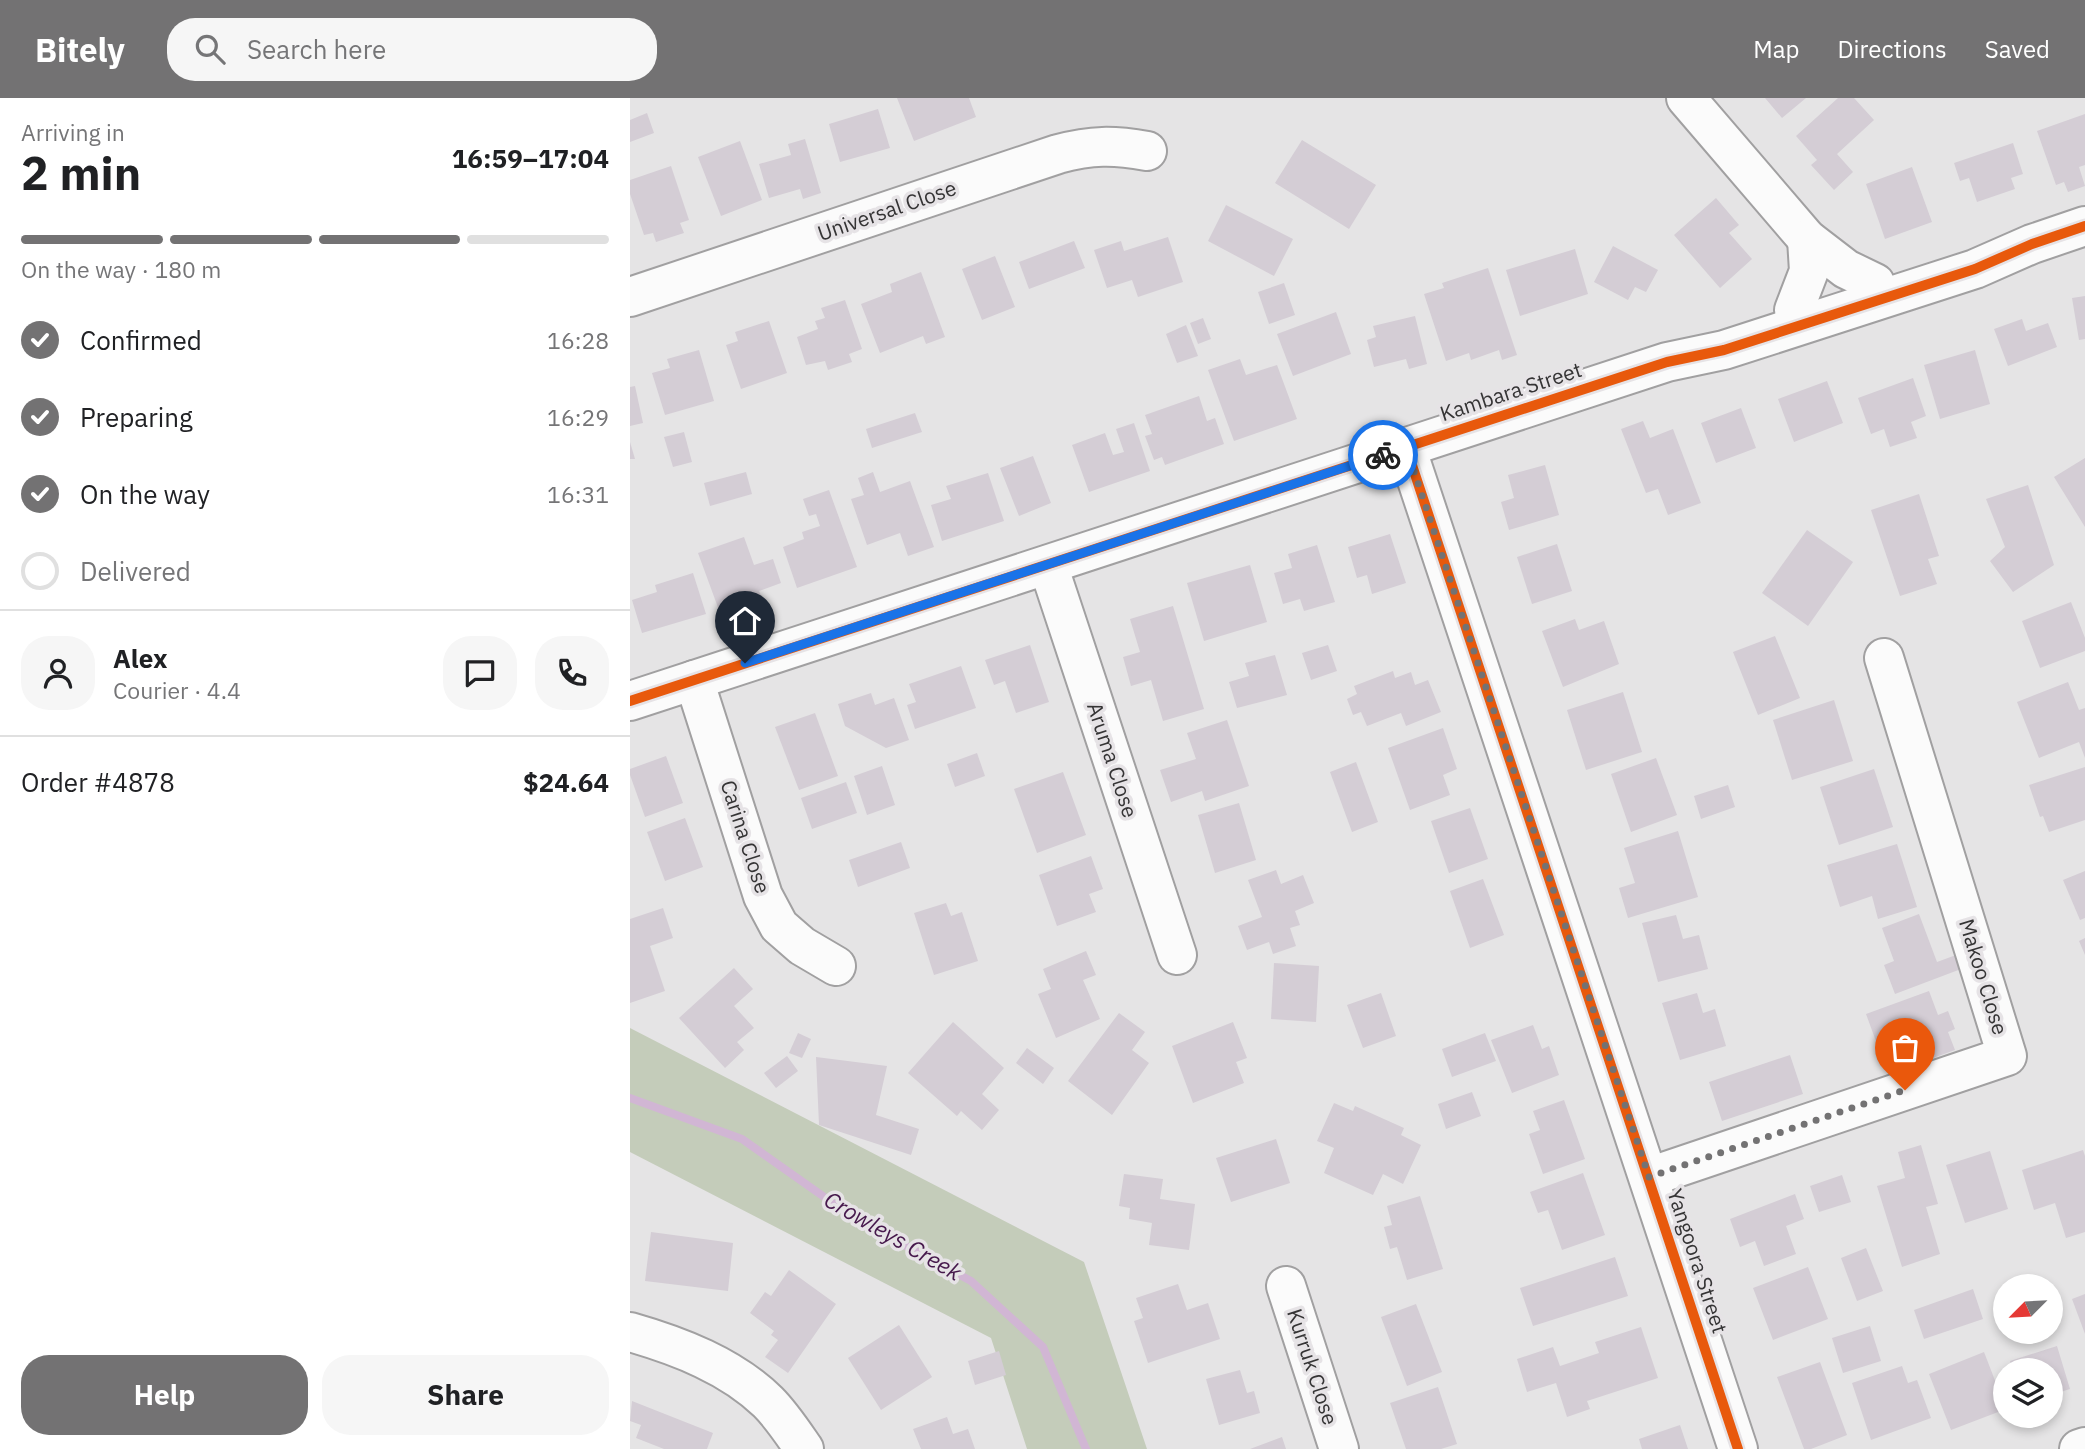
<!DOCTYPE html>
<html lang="en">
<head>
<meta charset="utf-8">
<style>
  :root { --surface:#fff; --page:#f6f6f6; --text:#202124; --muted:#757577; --line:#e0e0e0; --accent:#737273 }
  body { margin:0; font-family:"IBM Plex Sans",sans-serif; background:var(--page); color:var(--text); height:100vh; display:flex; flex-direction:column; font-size:26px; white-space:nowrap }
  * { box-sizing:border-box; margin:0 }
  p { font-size:23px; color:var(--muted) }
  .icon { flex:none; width:38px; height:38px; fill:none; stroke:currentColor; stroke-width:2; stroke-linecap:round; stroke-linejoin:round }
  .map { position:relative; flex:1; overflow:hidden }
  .sheet { display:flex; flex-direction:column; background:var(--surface); width:630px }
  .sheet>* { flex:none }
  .needle { width:46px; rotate:246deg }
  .fabs { position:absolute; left:1363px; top:1176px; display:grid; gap:14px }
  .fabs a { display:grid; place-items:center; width:70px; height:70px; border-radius:50%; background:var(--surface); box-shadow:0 4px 10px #0003; font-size:35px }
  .pin { position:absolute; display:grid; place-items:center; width:60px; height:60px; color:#fff; margin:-72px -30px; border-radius:50% 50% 50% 0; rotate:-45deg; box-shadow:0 0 7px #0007 }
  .pin .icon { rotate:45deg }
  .courier { position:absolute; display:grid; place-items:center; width:70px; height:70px; margin:-35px; border:5px solid #1a73e8; border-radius:50%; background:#fff; color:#222; box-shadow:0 2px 9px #0007 }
  .summary em { font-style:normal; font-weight:700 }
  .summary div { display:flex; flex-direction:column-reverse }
  .summary { display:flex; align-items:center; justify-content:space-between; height:119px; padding:0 21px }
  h1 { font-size:46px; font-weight:700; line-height:52px }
  .bar { display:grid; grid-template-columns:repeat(4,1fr); gap:10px 7px; align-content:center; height:84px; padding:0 21px }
  .bar i { height:9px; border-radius:5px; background:var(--line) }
  .bar .active { background:var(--accent) }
  .bar p { grid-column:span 4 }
  .line { display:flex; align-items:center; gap:18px; padding:0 21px; border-top:2px solid var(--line) }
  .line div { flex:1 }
  .round { display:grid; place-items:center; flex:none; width:74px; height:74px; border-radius:28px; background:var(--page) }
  ol { padding:0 21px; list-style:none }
  li { display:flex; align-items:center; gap:21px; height:77px }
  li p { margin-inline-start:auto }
  li .icon { padding:7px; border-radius:50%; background:var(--accent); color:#fff; stroke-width:4 }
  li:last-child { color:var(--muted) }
  li i { width:38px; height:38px; border:4px solid var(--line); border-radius:50% }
  .cta { display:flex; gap:14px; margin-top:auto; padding:14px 21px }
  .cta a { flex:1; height:80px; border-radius:28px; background:var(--accent); color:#fff; font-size:28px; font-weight:700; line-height:80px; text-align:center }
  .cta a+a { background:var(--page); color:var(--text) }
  header { display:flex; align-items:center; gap:42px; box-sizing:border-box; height:98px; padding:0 35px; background:var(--accent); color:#fff }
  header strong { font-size:33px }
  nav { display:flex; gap:38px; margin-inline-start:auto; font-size:24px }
  .search { width:490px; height:63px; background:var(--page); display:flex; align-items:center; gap:18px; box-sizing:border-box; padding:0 24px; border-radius:28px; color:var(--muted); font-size:26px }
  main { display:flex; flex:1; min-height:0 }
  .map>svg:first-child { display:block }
  .green { fill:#c4ccba }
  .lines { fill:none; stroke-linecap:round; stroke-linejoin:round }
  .stream { stroke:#d1b6d4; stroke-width:8 }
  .building { fill:#d4cdd5 }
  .minor-casing { stroke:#a1a0a1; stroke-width:42 }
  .minor { stroke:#fbfbfb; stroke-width:38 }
  .cycleway-casing { stroke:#e6e3e6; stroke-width:15 }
  .cycleway { stroke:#e8590c; stroke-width:10 }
  .done { stroke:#737273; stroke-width:7; stroke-dasharray:0 12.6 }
  .route { stroke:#1a73e8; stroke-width:9 }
  .labels { text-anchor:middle; stroke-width:7; stroke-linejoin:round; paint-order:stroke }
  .street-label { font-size:21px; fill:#353435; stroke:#e6e3e6 }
  .water-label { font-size:23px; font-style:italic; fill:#46184c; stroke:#e6e3e6 }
</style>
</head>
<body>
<header>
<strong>Bitely</strong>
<div class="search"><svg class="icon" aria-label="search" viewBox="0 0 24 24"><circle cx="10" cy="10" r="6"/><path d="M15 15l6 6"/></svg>Search here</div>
<nav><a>Map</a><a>Directions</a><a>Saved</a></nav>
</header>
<main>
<section class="sheet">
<div class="summary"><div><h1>2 min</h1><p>Arriving in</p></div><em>16:59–17:04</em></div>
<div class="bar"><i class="active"></i><i class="active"></i><i class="active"></i><i></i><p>On the way · 180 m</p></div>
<ol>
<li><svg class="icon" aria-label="check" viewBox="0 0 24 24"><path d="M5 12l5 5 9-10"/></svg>Confirmed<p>16:28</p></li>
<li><svg class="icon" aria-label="check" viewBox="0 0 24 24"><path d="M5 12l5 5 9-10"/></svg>Preparing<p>16:29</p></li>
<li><svg class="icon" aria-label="check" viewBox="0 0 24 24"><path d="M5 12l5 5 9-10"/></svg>On the way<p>16:31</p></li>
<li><i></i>Delivered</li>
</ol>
<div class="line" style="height:126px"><a class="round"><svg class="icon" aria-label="person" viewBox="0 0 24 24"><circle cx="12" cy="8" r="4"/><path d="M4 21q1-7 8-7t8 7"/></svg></a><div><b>Alex</b><p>Courier · 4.4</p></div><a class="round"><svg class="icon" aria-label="chat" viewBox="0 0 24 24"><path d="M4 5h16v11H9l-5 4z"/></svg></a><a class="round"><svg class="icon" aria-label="phone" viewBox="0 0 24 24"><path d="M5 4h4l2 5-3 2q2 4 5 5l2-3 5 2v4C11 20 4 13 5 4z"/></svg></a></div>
<div class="line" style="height:91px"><div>Order #4878</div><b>$24.64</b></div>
<div class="cta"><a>Help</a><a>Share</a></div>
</section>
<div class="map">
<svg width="1455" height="1351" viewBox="0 0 1455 1351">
  <rect width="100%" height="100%" fill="#e5e4e5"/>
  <polygon class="green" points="0,930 454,1164 517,1351 397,1351 361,1240 0,1054"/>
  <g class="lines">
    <polyline class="stream" points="0,1000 112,1041 224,1120 341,1183 413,1249 456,1351"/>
  </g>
  <g class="building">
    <polygon points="267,0 339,0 346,19 284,43"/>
    <polygon points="1135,0 1176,0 1152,20"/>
    <polygon points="1208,0 1224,0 1244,22 1207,56 1223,74 1204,92 1181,67 1187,62 1166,38"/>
    <polygon points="248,11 260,50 210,64 199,26"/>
    <polygon points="17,15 24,35 0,44 0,22"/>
    <polygon points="1455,16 1455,67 1449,69 1455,88 1438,94 1434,84 1426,87 1407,33"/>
    <polygon points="175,41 191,95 173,101 170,91 139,100 129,66 161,57 158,46"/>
    <polygon points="672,42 746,87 719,131 645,85"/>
    <polygon points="110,43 132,102 91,118 68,59"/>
    <polygon points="1383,45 1393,76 1381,80 1385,91 1347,104 1339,80 1330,83 1324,65"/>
    <polygon points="41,68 59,122 50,125 54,135 26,144 23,135 14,137 0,96 0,82"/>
    <polygon points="1282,69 1302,124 1255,141 1236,86"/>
    <polygon points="1086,100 1109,127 1099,135 1122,161 1090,190 1044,137"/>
    <polygon points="596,107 663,141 644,178 578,143"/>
    <polygon points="538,139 553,184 508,199 502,182 477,190 464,152 491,143 494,153"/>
    <polygon points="444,143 455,170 399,191 389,164"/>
    <polygon points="983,148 1028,172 1016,194 1005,189 998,202 964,184"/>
    <polygon points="945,151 958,196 890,218 876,172"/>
    <polygon points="365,158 385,209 352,222 332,171"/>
    <polygon points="858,170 887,257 872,262 869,252 841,262 839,255 816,263 794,196 814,190 812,185"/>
    <polygon points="291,174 315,239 296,246 293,238 250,255 231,206 262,194 260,186"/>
    <polygon points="654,185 665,217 639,226 628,194"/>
    <polygon points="1455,198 1455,241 1449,242 1442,200"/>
    <polygon points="215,202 232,251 219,256 222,264 198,272 195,263 176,267 167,239 188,231 185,223 195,220 191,210"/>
    <polygon points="706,214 721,256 663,278 647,236"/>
    <polygon points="785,218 797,266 779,271 776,261 744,269 737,242 746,239 743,228"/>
    <polygon points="573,220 581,241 568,246 560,225"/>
    <polygon points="1392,221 1396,233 1418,225 1427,249 1378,268 1364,231"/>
    <polygon points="139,223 157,275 111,291 96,247 108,243 105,234"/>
    <polygon points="556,227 568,258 547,265 536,236"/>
    <polygon points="69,252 84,303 35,317 22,275 40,270 37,261"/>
    <polygon points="1345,252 1360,306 1310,321 1294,267"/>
    <polygon points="610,261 616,277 647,267 667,321 604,343 578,272"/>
    <polygon points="1283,280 1296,318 1281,324 1287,340 1260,349 1254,331 1241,336 1228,300"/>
    <polygon points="1197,283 1213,325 1164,344 1148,301"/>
    <polygon points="5,288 13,325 0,328 0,289"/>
    <polygon points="569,298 577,323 585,320 594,346 535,367 532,359 524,362 515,338 522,336 515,317"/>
    <polygon points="1111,310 1126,350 1086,365 1071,325"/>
    <polygon points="285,315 292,334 242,350 236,331"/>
    <polygon points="1013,323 1020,340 1043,331 1071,405 1038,417 1028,391 1016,395 991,331"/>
    <polygon points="504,325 520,373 459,394 442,347 475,335 483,357 494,354 486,331"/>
    <polygon points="54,334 62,364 43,369 34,339"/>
    <polygon points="0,344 5,361 0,361"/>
    <polygon points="403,358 421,405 389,418 370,370"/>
    <polygon points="1455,360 1455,429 1424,379"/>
    <polygon points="915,367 929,417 879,432 871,404 884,400 878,377"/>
    <polygon points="116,374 122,396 80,408 74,385"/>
    <polygon points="243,374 250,394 280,383 304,449 278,458 270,435 237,447 221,401 234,397 228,380"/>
    <polygon points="358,375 374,423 312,443 301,407 321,401 316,388"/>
    <polygon points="1398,387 1424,467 1383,494 1360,463 1375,449 1356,401"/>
    <polygon points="199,392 227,469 167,490 153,449 174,441 172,434 190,428 186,416 179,418 173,401"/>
    <polygon points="1289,396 1309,458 1298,461 1307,486 1270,498 1241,412"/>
    <polygon points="1177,432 1223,464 1178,528 1132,495"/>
    <polygon points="760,436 776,485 742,496 737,477 727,480 718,449"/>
    <polygon points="114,439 124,467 143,461 151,485 129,493 132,500 90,515 68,455"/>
    <polygon points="927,446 942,493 902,506 887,459"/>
    <polygon points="687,447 705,504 674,513 670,501 653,506 644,475 662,470 658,456"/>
    <polygon points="620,467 637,524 574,543 557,485"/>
    <polygon points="63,475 76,516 12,535 2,502 27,494 25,487"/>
    <polygon points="1441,504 1455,540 1455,553 1410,570 1392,523"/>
    <polygon points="543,508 574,611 533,623 521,582 501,588 493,559 510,554 500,521"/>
    <polygon points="945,521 949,532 974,523 989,566 933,589 912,533"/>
    <polygon points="1145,538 1170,600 1128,617 1103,554"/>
    <polygon points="400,547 419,604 386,615 375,583 364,587 355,562"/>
    <polygon points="698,547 707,573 681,582 672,555"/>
    <polygon points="645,557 657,597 607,610 599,584 619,578 615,565"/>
    <polygon points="331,568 346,610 285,631 277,607 286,604 279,586"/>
    <polygon points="763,573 765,580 781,574 785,587 798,582 811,614 776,628 771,615 737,628 731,614 723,617 717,601 727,596 724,588"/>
    <polygon points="1438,584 1449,612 1455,610 1455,660 1449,644 1409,660 1387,604"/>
    <polygon points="993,594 1012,654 956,672 937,612"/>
    <polygon points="241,595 245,607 264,600 279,642 256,650 215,628 208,606"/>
    <polygon points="1204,602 1223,663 1162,682 1143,622"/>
    <polygon points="185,615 208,678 169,692 145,629"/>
    <polygon points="597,622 619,688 575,703 572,693 541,704 530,672 566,661 557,635"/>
    <polygon points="813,630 827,671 813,677 820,697 780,712 758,650"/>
    <polygon points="347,655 355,678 325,689 317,666"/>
    <polygon points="36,658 53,705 15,719 0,677 0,671"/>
    <polygon points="1026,660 1047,717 1001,734 981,676"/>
    <polygon points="726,664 748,724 722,734 700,674"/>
    <polygon points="252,668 265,707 237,717 224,678"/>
    <polygon points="1455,669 1455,722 1419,734 1413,718 1410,719 1399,687"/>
    <polygon points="1244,671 1263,729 1209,747 1190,689"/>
    <polygon points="433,674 456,737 407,755 384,691"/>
    <polygon points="216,684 227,715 182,731 171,700"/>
    <polygon points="1098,687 1105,709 1071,721 1064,698"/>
    <polygon points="609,705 626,762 585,775 568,717"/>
    <polygon points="840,710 858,761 819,775 801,723"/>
    <polygon points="55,720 73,769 35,783 17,734"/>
    <polygon points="1048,733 1068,799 998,820 989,790 1005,785 994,750"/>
    <polygon points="271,744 280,770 228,789 219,762"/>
    <polygon points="1267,746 1287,809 1248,821 1242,798 1210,809 1197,767"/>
    <polygon points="461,758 473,791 459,796 466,814 427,828 409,777"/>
    <polygon points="646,772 651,786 673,777 684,805 665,813 670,827 660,830 666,848 643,856 639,844 617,852 608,828 632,819 618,782"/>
    <polygon points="1455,773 1455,820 1450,822 1433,782"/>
    <polygon points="853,781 874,837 840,850 820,793"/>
    <polygon points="316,805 321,818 332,814 348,863 304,877 284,815"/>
    <polygon points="33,810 43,840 20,848 35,893 0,905 0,821"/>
    <polygon points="1289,816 1307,864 1326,857 1331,871 1265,896 1254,867 1264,863 1252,830"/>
    <polygon points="1046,817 1053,841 1069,837 1078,871 1028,884 1012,825"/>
    <polygon points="1455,840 1455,857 1449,843"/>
    <polygon points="456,853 466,877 453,882 470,921 426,940 408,896 421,891 413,871"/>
    <polygon points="644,865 689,868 686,924 641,921"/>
    <polygon points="104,870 123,891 104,908 124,930 107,944 114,952 95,970 49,920"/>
    <polygon points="1299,893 1308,917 1318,913 1325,931 1318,934 1325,952 1273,971 1262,940 1247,946 1236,916"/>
    <polygon points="751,895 766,938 733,950 717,907"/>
    <polygon points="1067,895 1073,915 1085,911 1096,948 1050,962 1032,905"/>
    <polygon points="489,915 515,934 502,952 519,965 482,1017 438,983"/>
    <polygon points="323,924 374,970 352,996 369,1012 352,1032 331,1013 327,1018 278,975"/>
    <polygon points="603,924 617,960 606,964 614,985 563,1005 542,948"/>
    <polygon points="903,927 912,951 919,948 929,977 882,995 861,942"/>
    <polygon points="168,935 181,941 172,960 159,955"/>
    <polygon points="855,935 866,963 822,979 812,951"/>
    <polygon points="397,950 424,970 413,986 386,965"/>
    <polygon points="1160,957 1173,996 1092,1023 1079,984"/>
    <polygon points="157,958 168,973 146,990 134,975"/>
    <polygon points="186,959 257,968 246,1017 289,1031 281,1057 189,1027"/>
    <polygon points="842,994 851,1018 816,1031 808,1006"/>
    <polygon points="934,1002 955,1061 913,1076 899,1036 910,1032 903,1013"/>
    <polygon points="704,1005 723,1013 725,1008 774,1030 771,1037 791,1047 773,1086 753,1076 743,1097 694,1075 704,1050 687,1043"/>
    <polygon points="646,1041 660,1085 601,1104 586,1060"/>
    <polygon points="1291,1047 1308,1106 1296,1109 1310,1156 1272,1169 1247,1088 1275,1080 1268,1054"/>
    <polygon points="1453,1052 1455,1058 1455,1134 1436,1140 1425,1105 1404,1112 1392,1072"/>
    <polygon points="1360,1053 1378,1111 1335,1125 1316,1067"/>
    <polygon points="953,1075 975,1137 932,1152 918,1112 908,1115 900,1094"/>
    <polygon points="494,1076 533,1081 530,1101 565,1106 559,1152 519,1147 522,1125 499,1121 500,1110 489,1108"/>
    <polygon points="1212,1077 1221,1104 1189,1114 1180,1088"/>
    <polygon points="1165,1096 1174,1121 1156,1128 1166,1156 1134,1168 1125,1143 1110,1149 1100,1121"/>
    <polygon points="790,1098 813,1171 777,1182 767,1149 760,1151 754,1129 762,1127 757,1108"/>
    <polygon points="21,1134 103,1145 98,1193 15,1183"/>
    <polygon points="1236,1150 1253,1193 1227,1203 1211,1160"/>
    <polygon points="985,1159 998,1198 903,1228 890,1190"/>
    <polygon points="1178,1169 1198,1221 1143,1242 1123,1190"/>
    <polygon points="159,1172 206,1206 158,1275 135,1259 148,1242 141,1237 144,1233 120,1215 135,1194 141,1198"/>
    <polygon points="548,1186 557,1212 578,1205 590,1241 518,1265 504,1223 513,1220 506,1200"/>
    <polygon points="1343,1191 1353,1221 1294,1241 1284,1212"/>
    <polygon points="1455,1196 1455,1236 1442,1201"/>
    <polygon points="786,1206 812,1274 777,1288 751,1219"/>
    <polygon points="269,1227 302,1279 251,1312 218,1260"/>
    <polygon points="1240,1228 1251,1263 1213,1275 1202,1240"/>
    <polygon points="1011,1229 1028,1280 957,1303 960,1311 937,1319 926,1285 897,1294 887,1261 923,1249 930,1268 969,1255 965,1244"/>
    <polygon points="1427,1248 1440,1291 1421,1297 1421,1272 1383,1272 1380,1263"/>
    <polygon points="369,1253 376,1277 345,1287 338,1263"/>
    <polygon points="1354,1254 1376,1311 1321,1332 1299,1276"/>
    <polygon points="1190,1264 1217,1337 1181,1351 1174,1351 1147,1279"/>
    <polygon points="1272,1268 1278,1285 1287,1282 1301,1320 1241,1342 1222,1285"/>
    <polygon points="610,1272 617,1295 624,1293 630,1315 589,1327 576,1281"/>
    <polygon points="808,1289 827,1346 811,1351 776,1351 760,1305"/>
    <polygon points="2,1303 83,1335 77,1351 34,1351 6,1340 11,1327 0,1323"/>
    <polygon points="317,1319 323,1336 338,1331 345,1351 291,1351 283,1331"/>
    <polygon points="1050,1327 1058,1351 1012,1351 1009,1341"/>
    <polygon points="652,1339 656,1351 620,1351"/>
  </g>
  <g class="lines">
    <defs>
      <g id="minor">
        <polyline points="1056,0 1177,141 1216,171 1245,185"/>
        <path d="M0 199 428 56C462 47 483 47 517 53"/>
        <polyline points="1164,212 1179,173 1177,141"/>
        <polyline points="776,349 1108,1351"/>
        <polyline points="418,467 547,857"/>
        <polyline points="64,582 133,798 149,828 172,848 206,868"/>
        <polyline points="0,603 1037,264 1094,252 1345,171 1402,146 1455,128"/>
        <polyline points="1019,1079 1377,958 1254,560"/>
        <polyline points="656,1188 709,1351"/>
        <path d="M0 1234C49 1248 101 1268 138 1304 152 1318 163 1335 174 1351"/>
        <polyline points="1449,1351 1455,1349"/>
      </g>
    </defs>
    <use href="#minor" class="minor-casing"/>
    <use href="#minor" class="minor"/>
    <defs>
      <g id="cycleway">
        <polyline points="776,349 1108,1351"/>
        <polyline points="0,603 1037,264 1094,252 1345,171 1402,146 1455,128"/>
      </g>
    </defs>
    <use href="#cycleway" class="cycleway-casing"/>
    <use href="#cycleway" class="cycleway"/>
  </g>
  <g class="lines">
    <polyline class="done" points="753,357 776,349 1019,1079 1275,992"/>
    <polyline class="route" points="115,565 753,357"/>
  </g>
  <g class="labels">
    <g class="street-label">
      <text transform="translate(257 113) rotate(-19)" y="7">Universal Close</text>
      <text transform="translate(881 294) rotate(-18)" y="7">Kambara Street</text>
      <text transform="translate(482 662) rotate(72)" y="7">Aruma Close</text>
      <text transform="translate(115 739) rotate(72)" y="7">Carina Close</text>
      <text transform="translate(1353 879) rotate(73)" y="7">Makoo Close</text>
      <text transform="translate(1067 1163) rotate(72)" y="7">Yangoora Street</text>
      <text transform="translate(682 1269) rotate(72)" y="7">Kurruk Close</text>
    </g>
    <g class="water-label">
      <text transform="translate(263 1138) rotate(30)" y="8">Crowleys Creek</text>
    </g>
  </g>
</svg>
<div class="fabs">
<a><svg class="needle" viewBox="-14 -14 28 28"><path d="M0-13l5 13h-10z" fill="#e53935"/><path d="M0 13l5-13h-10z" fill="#757577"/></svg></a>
<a><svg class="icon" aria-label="layers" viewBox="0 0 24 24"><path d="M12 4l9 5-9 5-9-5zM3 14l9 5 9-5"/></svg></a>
</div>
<div class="pin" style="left:1275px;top:992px;background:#ea580c"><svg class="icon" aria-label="bag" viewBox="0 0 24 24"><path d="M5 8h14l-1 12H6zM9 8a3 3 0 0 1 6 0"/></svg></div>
<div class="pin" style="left:115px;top:565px;background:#1f2937"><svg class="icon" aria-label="home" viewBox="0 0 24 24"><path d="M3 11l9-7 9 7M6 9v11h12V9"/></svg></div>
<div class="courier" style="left:753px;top:357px"><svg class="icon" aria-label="bike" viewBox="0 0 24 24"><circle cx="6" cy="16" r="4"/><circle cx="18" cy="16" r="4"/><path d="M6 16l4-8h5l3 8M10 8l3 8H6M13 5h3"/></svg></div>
</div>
</main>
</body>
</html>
